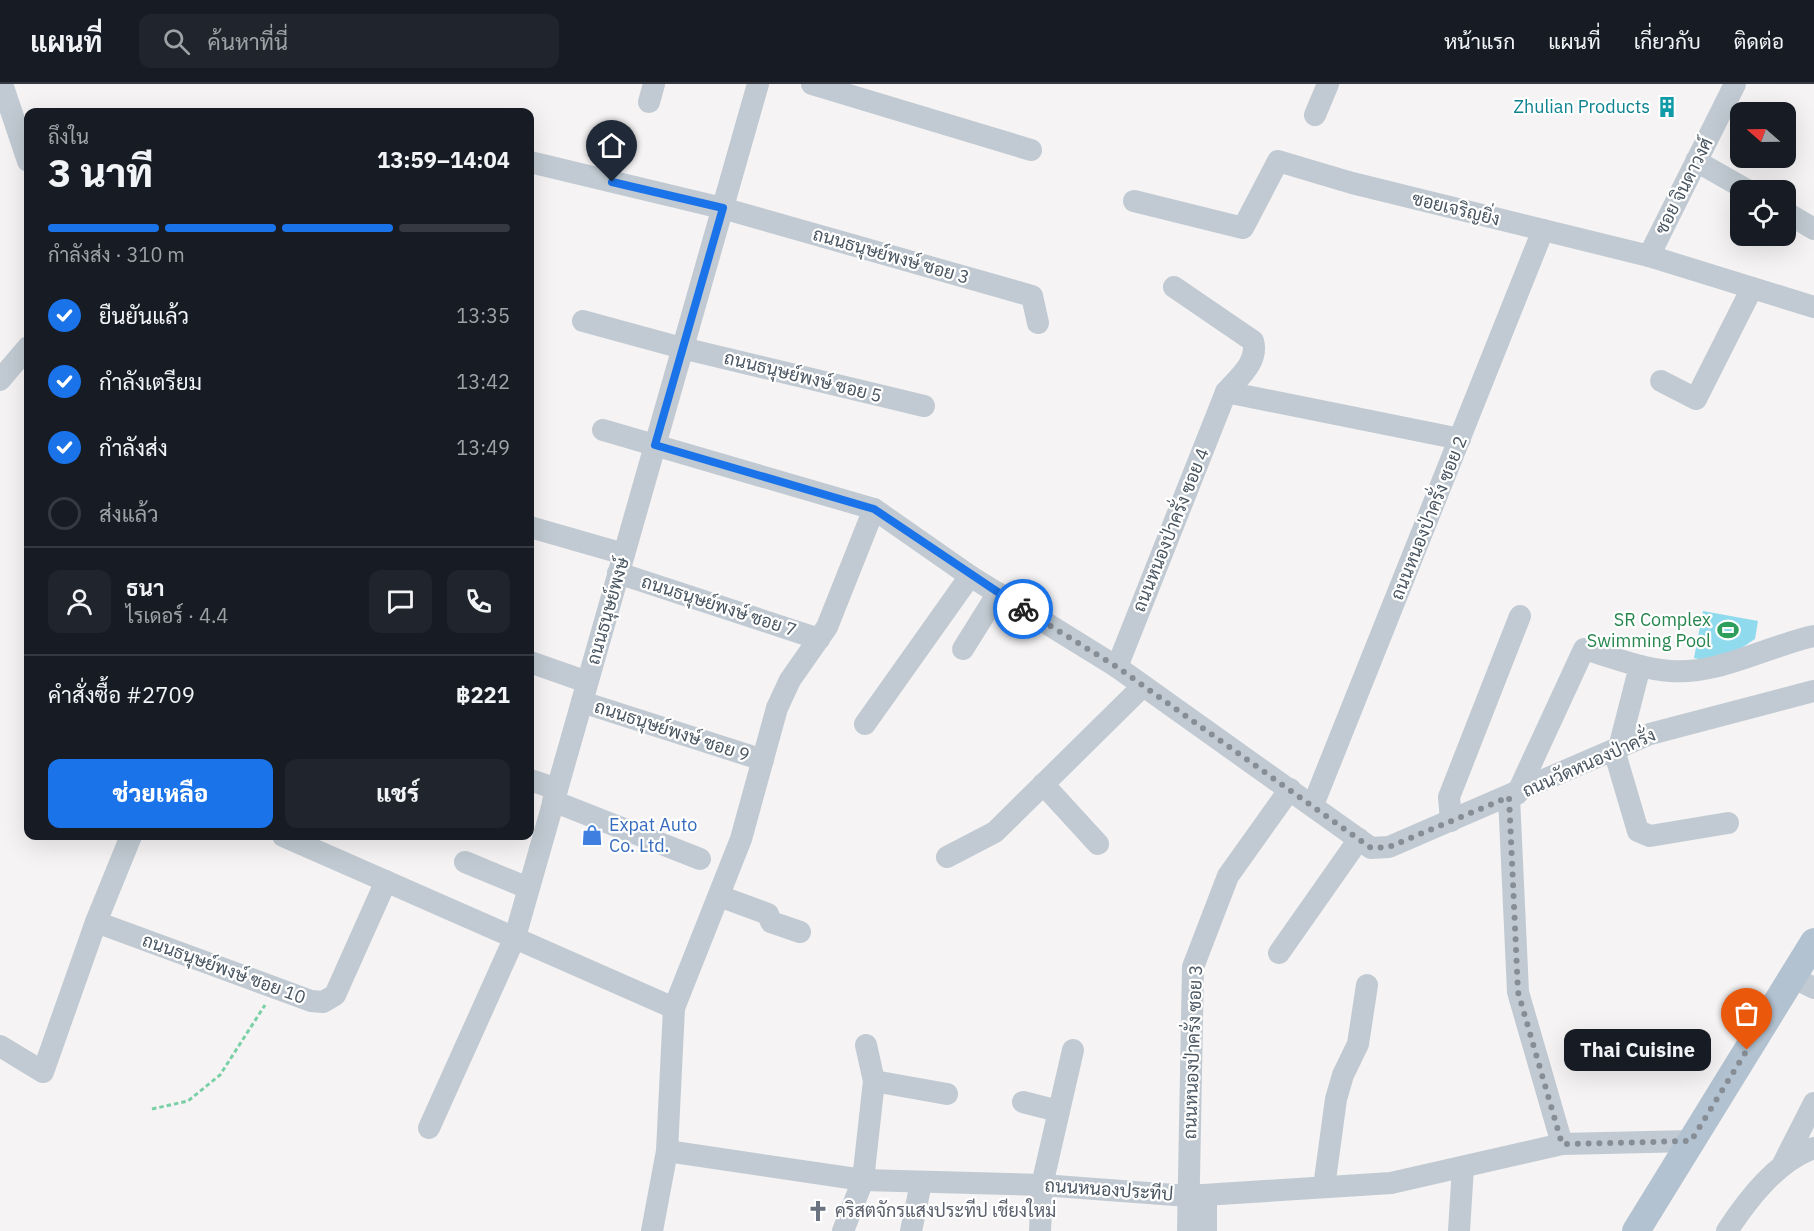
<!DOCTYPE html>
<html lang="th">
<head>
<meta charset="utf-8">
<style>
  :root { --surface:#171b24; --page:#20242c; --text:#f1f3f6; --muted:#9ea1a6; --line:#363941; --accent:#1a73e8 }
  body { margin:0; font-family:"IBM Plex Sans",Sarabun,sans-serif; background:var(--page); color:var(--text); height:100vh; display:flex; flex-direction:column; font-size:22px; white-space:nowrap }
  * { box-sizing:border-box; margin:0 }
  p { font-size:20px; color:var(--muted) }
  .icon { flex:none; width:33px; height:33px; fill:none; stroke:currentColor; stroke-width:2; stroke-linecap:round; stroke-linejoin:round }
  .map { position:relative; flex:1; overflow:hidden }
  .panel { position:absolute; left:24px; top:24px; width:510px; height:732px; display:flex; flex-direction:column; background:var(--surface); border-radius:12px; box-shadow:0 6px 24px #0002 }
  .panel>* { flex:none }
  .needle { width:39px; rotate:290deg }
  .fabs { position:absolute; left:1730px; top:18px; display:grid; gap:12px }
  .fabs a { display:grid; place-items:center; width:66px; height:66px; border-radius:12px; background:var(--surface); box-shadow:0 6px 24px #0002; font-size:30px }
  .pin { position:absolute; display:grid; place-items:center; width:51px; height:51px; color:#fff; margin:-62px -26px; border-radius:50% 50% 50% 0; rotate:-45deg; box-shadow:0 0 6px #0007 }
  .pin .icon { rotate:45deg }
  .courier { position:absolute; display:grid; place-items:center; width:60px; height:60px; margin:-30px; border:4px solid #1a73e8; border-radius:50%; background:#fff; color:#222; box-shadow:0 2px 8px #0007 }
  .bubble { position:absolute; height:42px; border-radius:12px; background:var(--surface); box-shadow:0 6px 24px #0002; font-size:20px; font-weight:800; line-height:42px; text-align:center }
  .head em { font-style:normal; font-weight:800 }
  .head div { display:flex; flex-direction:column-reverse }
  .head { display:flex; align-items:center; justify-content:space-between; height:102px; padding:0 24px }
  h1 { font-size:39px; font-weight:800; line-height:45px }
  .bar { display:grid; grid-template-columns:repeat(4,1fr); gap:9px 6px; align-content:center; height:72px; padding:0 24px }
  .bar i { height:8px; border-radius:4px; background:var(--line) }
  .bar .selected { background:var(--accent) }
  .bar p { grid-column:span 4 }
  .line { display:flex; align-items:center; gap:15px; padding:0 24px; border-top:2px solid var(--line) }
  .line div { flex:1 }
  .round { display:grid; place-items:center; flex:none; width:63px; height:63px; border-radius:12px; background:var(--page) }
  ol { padding:0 24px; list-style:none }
  li { display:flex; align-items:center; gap:18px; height:66px }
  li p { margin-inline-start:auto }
  li .icon { padding:6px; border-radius:50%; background:var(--accent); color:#fff; stroke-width:4 }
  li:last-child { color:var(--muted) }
  li i { width:33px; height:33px; border:3px solid var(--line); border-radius:50% }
  .action { display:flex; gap:12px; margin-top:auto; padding:12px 24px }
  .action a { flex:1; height:69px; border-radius:12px; background:var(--accent); color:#fff; font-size:24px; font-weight:800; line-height:69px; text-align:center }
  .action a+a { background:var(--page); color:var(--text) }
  header { display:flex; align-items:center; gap:36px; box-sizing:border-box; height:84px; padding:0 30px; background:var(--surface); border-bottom:2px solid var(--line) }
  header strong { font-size:28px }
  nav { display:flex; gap:33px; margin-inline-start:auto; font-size:21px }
  .search { width:420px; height:54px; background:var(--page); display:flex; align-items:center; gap:15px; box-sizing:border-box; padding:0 21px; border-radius:12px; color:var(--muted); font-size:22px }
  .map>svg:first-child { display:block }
  .water { fill:#90daee }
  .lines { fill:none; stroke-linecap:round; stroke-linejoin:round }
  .path { stroke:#7ad0a6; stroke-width:3; stroke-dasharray:4.5 3; stroke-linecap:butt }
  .minor { stroke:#c1cad2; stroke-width:22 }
  .major { stroke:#b3c2d1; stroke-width:28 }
  .done { stroke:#868d94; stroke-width:6; stroke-dasharray:0 10.8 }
  .route { stroke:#1a73e8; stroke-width:8 }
  .labels { text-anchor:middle; stroke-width:4.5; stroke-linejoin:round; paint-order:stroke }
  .culture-label { font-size:18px; fill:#0d838f; stroke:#fff; text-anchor:end }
  .street-label { font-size:18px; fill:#4a5661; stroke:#fff }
  .leisure-label { font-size:18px; fill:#27864d; stroke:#fff; text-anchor:end }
  .shop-label { font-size:18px; fill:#366cbe; stroke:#fff; text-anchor:start }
  .worship-label { font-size:18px; fill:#5b616d; stroke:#fff; text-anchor:start }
</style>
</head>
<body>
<header>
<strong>แผนที่</strong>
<div class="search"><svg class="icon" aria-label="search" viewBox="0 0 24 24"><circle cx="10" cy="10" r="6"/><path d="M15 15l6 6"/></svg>ค้นหาที่นี่</div>
<nav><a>หน้าแรก</a><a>แผนที่</a><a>เกี่ยวกับ</a><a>ติดต่อ</a></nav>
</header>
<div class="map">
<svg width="1814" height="1147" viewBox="0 0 1814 1147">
  <rect width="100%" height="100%" fill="#f5f3f3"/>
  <polygon class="water" points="1703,527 1758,537 1755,555 1719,579 1694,574"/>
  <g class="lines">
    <polyline class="path" points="152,1025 188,1017 220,991 265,921"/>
    <g class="minor">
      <polyline points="2,0 28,77"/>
      <polyline points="812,0 1031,66"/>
      <polyline points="649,18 654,0"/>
      <polyline points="1315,31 1328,0"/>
      <polyline points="1696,77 1747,106"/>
      <polyline points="530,78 722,124 1032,212 1038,239"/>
      <polyline points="1134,117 1243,144 1278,77 1352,99 1649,172 1814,223"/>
      <polyline points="1785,128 1814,145"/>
      <polyline points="1649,172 1735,0"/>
      <polyline points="583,237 682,264 924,322"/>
      <polyline points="0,296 28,263"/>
      <polyline points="1661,297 1696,315 1752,204"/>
      <polyline points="1226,308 1460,355"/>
      <polyline points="603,346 874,425 970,492 1117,583 1371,764 1389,763 1650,650 1814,607"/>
      <polyline points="530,443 624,470"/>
      <polyline points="618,489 819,555"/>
      <polyline points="963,565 998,509"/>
      <polyline points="530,578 587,598"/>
      <path d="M1117 583 1226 308C1238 294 1259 278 1253 257L1174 203"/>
      <polyline points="582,618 763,676"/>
      <polyline points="865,640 970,492"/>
      <polyline points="1619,664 1640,582"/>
      <polyline points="1614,666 1638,747 1650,752 1728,739"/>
      <polyline points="530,696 557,705"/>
      <polyline points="1043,700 1098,760"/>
      <path d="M1517 710 1584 565C1612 573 1641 585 1670 587 1719 591 1767 562 1814 552"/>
      <polyline points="1509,713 1518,908 1562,1060"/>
      <polyline points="553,717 700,775"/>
      <polyline points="1313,721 1543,146"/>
      <polyline points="1451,737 1449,713 1520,532"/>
      <polyline points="283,752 674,924"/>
      <polyline points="947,773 995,748 1143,602"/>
      <polyline points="465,778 528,804"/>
      <polyline points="719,812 768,830 771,838 800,848"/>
      <polyline points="96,838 311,917 323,918 335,911 386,797"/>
      <polyline points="1279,869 1359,755"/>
      <polyline points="1792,893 1814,904"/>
      <polyline points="0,962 43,988 96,838 131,752"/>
      <polyline points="874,997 947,1010"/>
      <polyline points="1023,1018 1058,1027"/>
      <polyline points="429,1044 515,853 758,0"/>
      <polyline points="667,1067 863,1096 1042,1101 1188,1112 1391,1099 1562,1060 1691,1057"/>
      <polyline points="1783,1080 1814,1019"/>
      <polyline points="1324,1103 1336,1015 1343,991 1358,960 1367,901"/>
      <polyline points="1206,1111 1206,1147"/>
      <polyline points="652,1147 667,1067 674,924 741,755 777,624 790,596 827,543 874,425"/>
      <polyline points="843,1147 863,1096 874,997 866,961"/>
      <polyline points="911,1147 921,1099"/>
      <polyline points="1040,1147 1042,1101 1073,966"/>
      <polyline points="1188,1147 1193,883 1228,792 1290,705"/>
      <polyline points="1459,1147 1463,1083"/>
      <path d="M1727 1147C1748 1115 1777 1077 1814 1064"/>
    </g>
    <polyline class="major" points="1636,1147 1814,858"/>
  </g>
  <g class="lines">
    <polyline class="done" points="1023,525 1117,583 1371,764 1389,763 1509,713 1518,908 1562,1060 1691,1057 1747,966"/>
    <polyline class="route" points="612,98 723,124 655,361 874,425 1023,525"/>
  </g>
  <defs>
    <symbol id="building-bare" viewBox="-9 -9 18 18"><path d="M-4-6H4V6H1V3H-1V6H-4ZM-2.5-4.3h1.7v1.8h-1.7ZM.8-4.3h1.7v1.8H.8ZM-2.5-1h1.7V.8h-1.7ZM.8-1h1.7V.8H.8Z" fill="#0f9aa8" stroke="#fff" stroke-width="2.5" paint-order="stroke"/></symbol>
    <symbol id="stadium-bare" viewBox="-9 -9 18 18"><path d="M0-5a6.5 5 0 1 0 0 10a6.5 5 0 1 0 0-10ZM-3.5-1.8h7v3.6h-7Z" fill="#2e9e5b" stroke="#fff" stroke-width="2.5" paint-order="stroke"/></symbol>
    <symbol id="shop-bare" viewBox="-9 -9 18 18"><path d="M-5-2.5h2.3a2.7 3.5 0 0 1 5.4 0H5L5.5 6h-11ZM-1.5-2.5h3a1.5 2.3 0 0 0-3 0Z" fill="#3f7fe0" stroke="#fff" stroke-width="2.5" paint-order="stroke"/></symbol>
    <symbol id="church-bare" viewBox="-9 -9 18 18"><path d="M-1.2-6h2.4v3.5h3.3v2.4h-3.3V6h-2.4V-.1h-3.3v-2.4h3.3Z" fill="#6b7280" stroke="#fff" stroke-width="2.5" paint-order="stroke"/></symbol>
  </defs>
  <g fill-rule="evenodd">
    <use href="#building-bare" x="1652" y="8" width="30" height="30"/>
    <use href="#stadium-bare" x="1713" y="531" width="30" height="30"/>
    <use href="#shop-bare" x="577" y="736" width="30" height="30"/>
    <use href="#church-bare" x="803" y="1112" width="30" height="30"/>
  </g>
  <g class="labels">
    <g class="culture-label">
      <text x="1650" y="29">Zhulian Products</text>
    </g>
    <g class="street-label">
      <text transform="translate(1684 102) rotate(-63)" y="6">ซอย จินดาวงศ์</text>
      <text transform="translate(1456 125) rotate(14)" y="6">ซอยเจริญยิ่ง</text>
      <text transform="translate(891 172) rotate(16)" y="6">ถนนธนุษย์พงษ์ ซอย 3</text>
      <text transform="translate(803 293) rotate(14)" y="6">ถนนธนุษย์พงษ์ ซอย 5</text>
      <text transform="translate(1429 434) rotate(-68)" y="6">ถนนหนองป่าครั่ง ซอย 2</text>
      <text transform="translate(1171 446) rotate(-68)" y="6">ถนนหนองป่าครั่ง ซอย 4</text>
      <text transform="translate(719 522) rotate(18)" y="6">ถนนธนุษย์พงษ์ ซอย 7</text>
      <text transform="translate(608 527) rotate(-74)" y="6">ถนนธนุษย์พงษ์</text>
      <text transform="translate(672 647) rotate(18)" y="6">ถนนธนุษย์พงษ์ ซอย 9</text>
      <text transform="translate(1589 679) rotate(-24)" y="6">ถนนวัดหนองป่าครั่ง</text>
      <text transform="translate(224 885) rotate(20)" y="6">ถนนธนุษย์พงษ์ ซอย 10</text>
      <text transform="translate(1193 968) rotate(-88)" y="6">ถนนหนองป่าครั่ง ซอย 3</text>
      <text transform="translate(1109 1106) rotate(4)" y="6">ถนนหนองประทีป</text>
    </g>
    <g class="leisure-label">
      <text x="1711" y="542">SR Complex<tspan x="1711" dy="21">Swimming Pool</tspan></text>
    </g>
    <g class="shop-label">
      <text x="609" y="747">Expat Auto<tspan x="609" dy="21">Co. Ltd.</tspan></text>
    </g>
    <g class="worship-label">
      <text x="835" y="1133">คริสตจักรแสงประทีป เชียงใหม่</text>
    </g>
  </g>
</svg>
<div class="fabs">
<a><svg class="needle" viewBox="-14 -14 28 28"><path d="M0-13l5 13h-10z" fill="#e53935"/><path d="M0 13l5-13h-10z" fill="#9ea1a6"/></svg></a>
<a><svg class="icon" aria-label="locate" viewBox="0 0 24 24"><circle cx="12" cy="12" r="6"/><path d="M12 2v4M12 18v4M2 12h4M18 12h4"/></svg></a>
</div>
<div class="pin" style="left:1747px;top:966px;background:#ea580c"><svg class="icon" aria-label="bag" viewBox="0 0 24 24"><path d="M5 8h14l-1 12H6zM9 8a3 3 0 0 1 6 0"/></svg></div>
<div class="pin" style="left:612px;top:98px;background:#1f2937"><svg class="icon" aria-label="home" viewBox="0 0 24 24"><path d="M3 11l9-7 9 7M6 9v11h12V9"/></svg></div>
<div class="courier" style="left:1023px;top:525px"><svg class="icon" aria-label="bike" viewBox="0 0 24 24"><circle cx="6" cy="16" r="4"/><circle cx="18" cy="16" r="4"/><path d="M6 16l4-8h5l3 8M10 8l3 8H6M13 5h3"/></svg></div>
<div class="bubble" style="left:1564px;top:945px;width:147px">Thai Cuisine</div>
<section class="panel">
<div class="head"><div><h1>3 นาที</h1><p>ถึงใน</p></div><em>13:59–14:04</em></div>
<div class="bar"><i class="selected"></i><i class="selected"></i><i class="selected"></i><i></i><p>กำลังส่ง · 310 m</p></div>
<ol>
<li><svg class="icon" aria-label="check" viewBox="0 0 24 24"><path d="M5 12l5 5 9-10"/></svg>ยืนยันแล้ว<p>13:35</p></li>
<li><svg class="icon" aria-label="check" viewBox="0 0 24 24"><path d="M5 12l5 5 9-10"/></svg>กำลังเตรียม<p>13:42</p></li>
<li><svg class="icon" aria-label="check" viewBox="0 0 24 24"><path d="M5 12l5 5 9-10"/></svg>กำลังส่ง<p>13:49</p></li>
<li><i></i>ส่งแล้ว</li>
</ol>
<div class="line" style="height:108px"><a class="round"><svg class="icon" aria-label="person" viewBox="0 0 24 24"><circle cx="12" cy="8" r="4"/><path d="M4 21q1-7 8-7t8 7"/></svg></a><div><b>ธนา</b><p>ไรเดอร์ · 4.4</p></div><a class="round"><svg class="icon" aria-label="chat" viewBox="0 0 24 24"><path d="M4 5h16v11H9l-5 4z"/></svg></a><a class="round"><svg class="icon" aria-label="phone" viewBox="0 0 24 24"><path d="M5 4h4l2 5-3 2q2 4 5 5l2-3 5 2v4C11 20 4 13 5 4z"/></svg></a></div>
<div class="line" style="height:78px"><div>คำสั่งซื้อ #2709</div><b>฿221</b></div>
<div class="action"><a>ช่วยเหลือ</a><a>แชร์</a></div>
</section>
</div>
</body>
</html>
